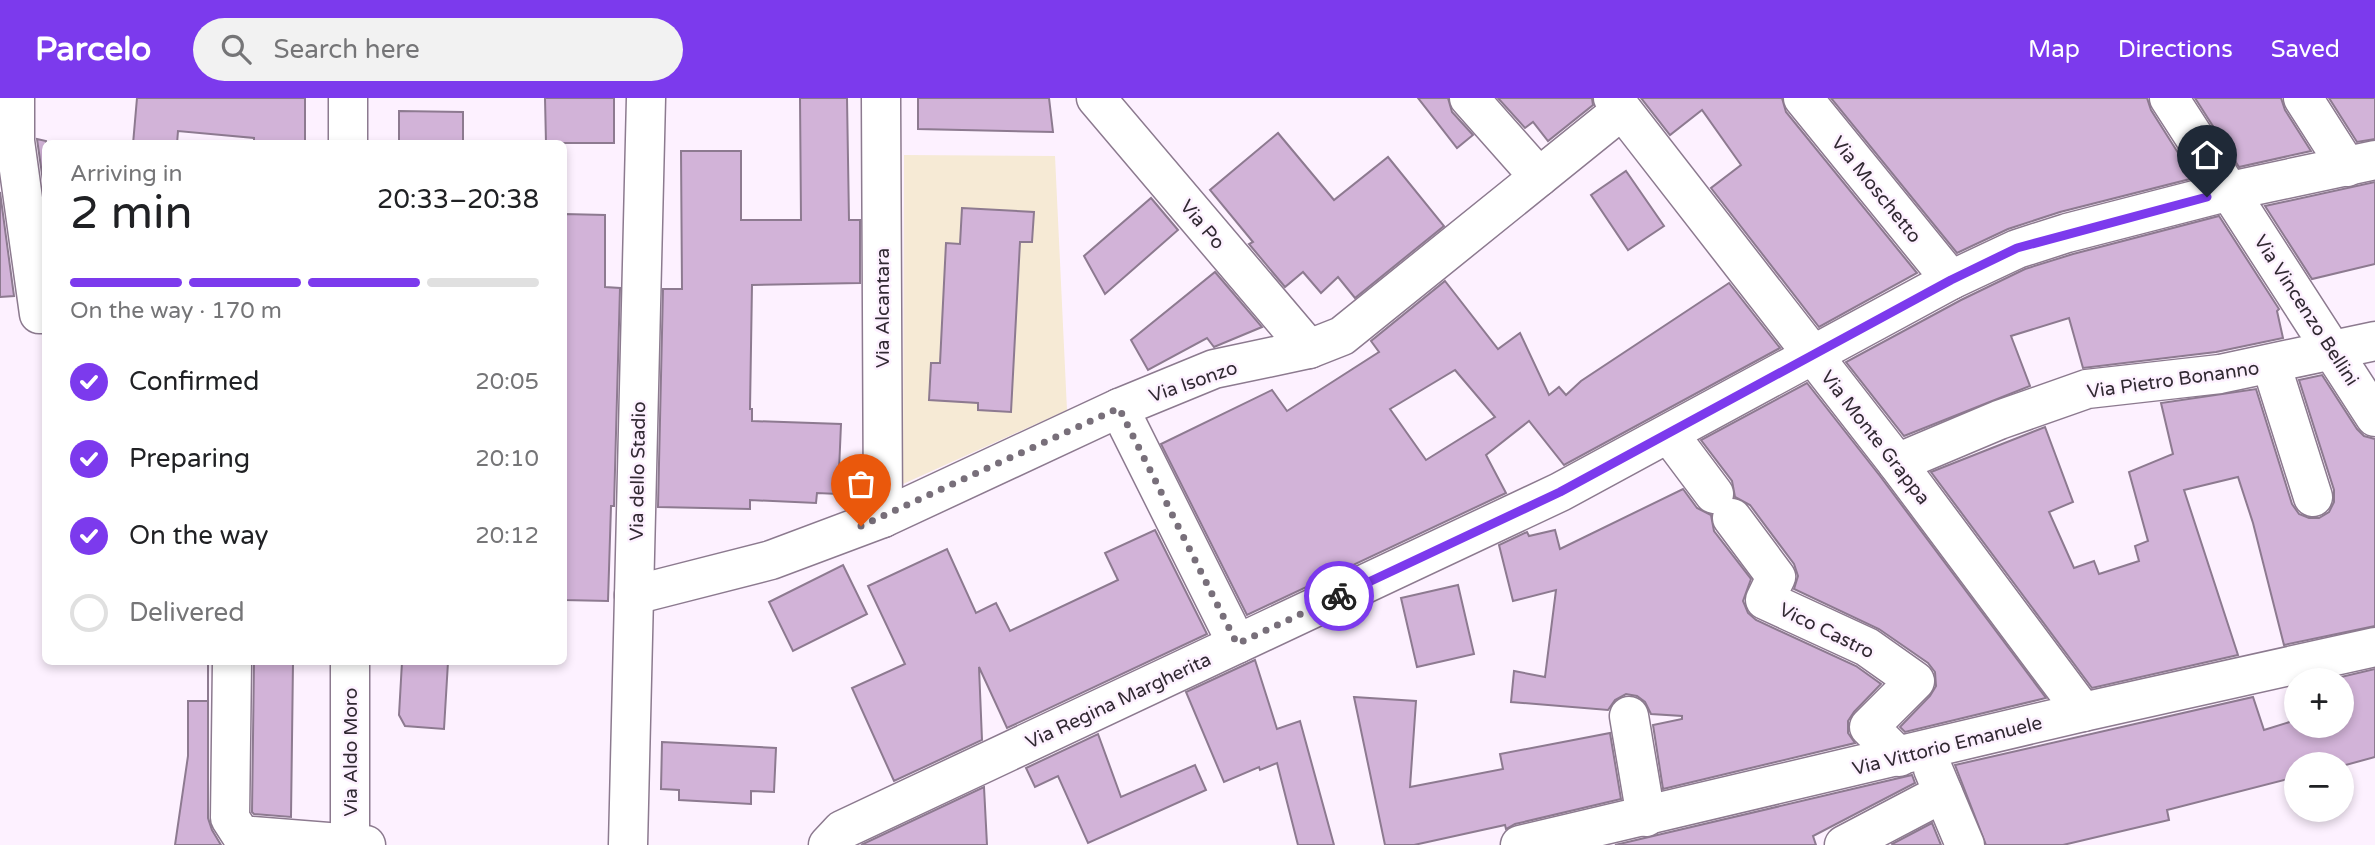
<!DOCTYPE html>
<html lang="en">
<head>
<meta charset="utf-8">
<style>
  :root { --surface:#fff; --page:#f2f2f2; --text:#202124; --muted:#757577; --line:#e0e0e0; --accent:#7c3aed }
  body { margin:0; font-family:"Varela Round",sans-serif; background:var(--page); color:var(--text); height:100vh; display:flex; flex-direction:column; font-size:26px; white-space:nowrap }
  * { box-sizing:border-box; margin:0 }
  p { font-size:23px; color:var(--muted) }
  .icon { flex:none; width:38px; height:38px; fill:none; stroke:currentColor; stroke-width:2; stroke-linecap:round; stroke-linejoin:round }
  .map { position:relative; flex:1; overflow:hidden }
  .details { position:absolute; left:42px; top:42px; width:525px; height:525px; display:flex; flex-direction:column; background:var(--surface); border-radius:10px; box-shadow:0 4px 10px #0003 }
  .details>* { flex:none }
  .tools { position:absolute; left:2284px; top:570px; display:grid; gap:14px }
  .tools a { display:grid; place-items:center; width:70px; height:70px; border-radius:50%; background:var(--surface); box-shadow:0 4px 10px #0003; font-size:35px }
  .pin { position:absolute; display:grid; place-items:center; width:60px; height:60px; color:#fff; margin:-72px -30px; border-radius:50% 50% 50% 0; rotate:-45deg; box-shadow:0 0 7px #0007 }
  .pin .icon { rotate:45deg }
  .courier { position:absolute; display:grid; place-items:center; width:70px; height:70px; margin:-35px; border:5px solid #7c3aed; border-radius:50%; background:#fff; color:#222; box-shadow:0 2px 9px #0007 }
  .headline em { font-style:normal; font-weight:600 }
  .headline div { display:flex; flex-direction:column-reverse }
  .headline { display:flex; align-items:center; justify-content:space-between; height:119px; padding:0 28px }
  h1 { font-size:46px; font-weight:600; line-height:52px }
  .bar { display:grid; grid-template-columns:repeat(4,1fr); gap:10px 7px; align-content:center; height:84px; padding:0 28px }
  .bar i { height:9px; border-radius:5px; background:var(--line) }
  .bar .selected { background:var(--accent) }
  .bar p { grid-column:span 4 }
  ol { padding:0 28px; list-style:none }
  li { display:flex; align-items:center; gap:21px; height:77px }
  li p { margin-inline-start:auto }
  li .icon { padding:7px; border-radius:50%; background:var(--accent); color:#fff; stroke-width:4 }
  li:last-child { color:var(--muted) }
  li i { width:38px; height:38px; border:4px solid var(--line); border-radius:50% }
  header { display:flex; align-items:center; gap:42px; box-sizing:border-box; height:98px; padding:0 35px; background:var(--accent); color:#fff }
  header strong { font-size:33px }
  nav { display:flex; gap:38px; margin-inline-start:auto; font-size:24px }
  .search { width:490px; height:63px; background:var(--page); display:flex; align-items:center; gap:18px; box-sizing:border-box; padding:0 24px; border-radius:38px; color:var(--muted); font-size:26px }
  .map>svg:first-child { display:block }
  .education { fill:#f6ead5 }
  .building { fill:#d2b3d8; stroke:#8d7a90; stroke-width:2; fill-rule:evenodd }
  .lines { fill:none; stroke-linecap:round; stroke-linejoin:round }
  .minor-casing { stroke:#8c7a8f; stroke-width:41 }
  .minor { stroke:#fff; stroke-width:38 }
  .done { stroke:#786f7a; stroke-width:7; stroke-dasharray:0 12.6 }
  .route { stroke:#7c3aed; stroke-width:9 }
  .labels { text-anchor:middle; stroke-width:5; stroke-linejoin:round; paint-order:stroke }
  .street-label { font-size:19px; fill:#312932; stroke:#fdf1ff }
</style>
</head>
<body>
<header>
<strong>Parcelo</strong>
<div class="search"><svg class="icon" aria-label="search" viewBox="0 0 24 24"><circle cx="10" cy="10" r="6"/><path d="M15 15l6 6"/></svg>Search here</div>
<nav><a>Map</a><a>Directions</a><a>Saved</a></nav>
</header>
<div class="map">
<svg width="2375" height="747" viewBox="0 0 2375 747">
  <rect width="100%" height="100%" fill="#fdf1ff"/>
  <polygon class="education" points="904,57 1055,58 1067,312 903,386"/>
  <g class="building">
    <polygon points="137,0 305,0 305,46 254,46 254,40 178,33 177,46 133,46"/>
    <polygon points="545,0 614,0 614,45 546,45"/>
    <polygon points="800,0 847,0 849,122 860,122 860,185 752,187 750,311 752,311 752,323 841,326 838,396 817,395 816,405 750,402 750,411 658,409 663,191 682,191 681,53 741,53 741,122 801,122"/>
    <polygon points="918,0 1049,0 1053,34 918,31"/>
    <polygon points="1418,0 1448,0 1452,14 1473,37 1457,50"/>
    <polygon points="1498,0 1592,0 1593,7 1548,43 1533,24 1525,30"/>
    <polygon points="1641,0 1782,0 1786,14 1917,175 1819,229 1711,90 1741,67 1702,12 1670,37"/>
    <polygon points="1831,0 2147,0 2151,12 2194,80 2060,114 2008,131 1957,155"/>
    <polygon points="2195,0 2281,0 2285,12 2311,53 2239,69"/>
    <polygon points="2329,0 2375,0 2375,41 2357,44"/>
    <polygon points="399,13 463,14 463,46 399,46"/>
    <polygon points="1278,35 1334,102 1388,59 1444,128 1355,200 1338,179 1321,195 1303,174 1285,189 1249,146 1253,144 1210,92"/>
    <polygon points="37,41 46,43 46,104"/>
    <polygon points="1626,73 1664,128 1628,152 1591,97"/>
    <polygon points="2375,84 2375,166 2312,181 2265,108"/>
    <polygon points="0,94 14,198 0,199"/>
    <polygon points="1151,100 1178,132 1105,196 1084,158"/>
    <polygon points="962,110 1034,114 1032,144 1020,144 1011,314 978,312 978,305 929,302 931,265 940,265 946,145 960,146"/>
    <polygon points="564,116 605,117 605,189 620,190 614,408 611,408 608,503 564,502"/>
    <polygon points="2219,118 2279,211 2277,213 2283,240 2216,254 2083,270 2069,220 2011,238 2030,288 1904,338 1846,264 1961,202 2025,171 2073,156"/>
    <polygon points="1215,174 1262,229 1214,249 1207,240 1148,272 1131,242"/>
    <path d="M1445 183 1498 251 1520 235 1549 297 1559 289 1566 297 1581 283 1729 185 1780 250 1564 367 1529 323 1486 357 1506 395 1247 517 1161 346 1272 292 1287 313 1379 254 1371 243ZM1455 272 1495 319 1426 362 1390 311Z"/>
    <polygon points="2322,277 2357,331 2364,338 2375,341 2375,528 2284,547 2253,425 2238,379 2184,392 2238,557 2092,590 1931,374 2045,329 2073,404 2049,414 2074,470 2094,463 2099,476 2139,463 2135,448 2148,443 2129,374 2173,356 2161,305 2256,291 2292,406 2299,416 2309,420 2319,420 2329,414 2334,404 2334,392 2299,282"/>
    <polygon points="1807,285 1880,378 2046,600 1905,634 1900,629 1930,598 1936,588 1935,574 1928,565 1879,531 1794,491 1798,478 1794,466 1750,407 1735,399 1732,383 1701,342"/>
    <polygon points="1683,391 1697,410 1711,417 1714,433 1751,481 1743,503 1748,515 1756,522 1856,568 1881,586 1854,614 1848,623 1848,635 1855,645 1663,691 1653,627 1682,621 1682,618 1651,616 1645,604 1637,598 1626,596 1615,602 1608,612 1511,604 1514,573 1545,579 1556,492 1513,503 1499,447 1527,434 1529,438 1555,432 1560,451"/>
    <polygon points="1155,432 1207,536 1007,630 979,569 982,642 894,683 852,590 905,566 868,488 947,451 976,515 996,505 1010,533 1118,482 1105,455"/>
    <polygon points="843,467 867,516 793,553 769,504"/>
    <polygon points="1458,487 1474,556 1417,569 1401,500"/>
    <polygon points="1255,562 1277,631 1300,623 1334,747 1298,747 1277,665 1260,672 1259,669 1224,684 1186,594"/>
    <polygon points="208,564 208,720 212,732 221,747 175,747 188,658 188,603 208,603"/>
    <polygon points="254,564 293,564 291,719 254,716 252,714"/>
    <polygon points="402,564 448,564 444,631 405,628 399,617"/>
    <polygon points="2375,571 2375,659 2342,668 2296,667 2296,679 2167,712 2169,722 2063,747 1986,747 1955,667 2253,599 2264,632 2296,622 2296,628 2342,628 2342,583 2324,583"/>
    <polygon points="1354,599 1416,603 1410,689 1503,671 1500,656 1610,635 1621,701 1515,726 1506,731 1505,727 1414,747 1385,747"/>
    <polygon points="1098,636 1121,699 1195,667 1206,692 1088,745 1058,678 1035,689 1026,670"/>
    <polygon points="662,644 776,650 774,694 751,693 751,706 679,702 679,692 661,691"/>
    <polygon points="1912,677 1915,685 1813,738 1816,747 1615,747"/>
    <polygon points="984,689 987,747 861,747"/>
    <polygon points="1932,725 1941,747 1893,747 1892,746"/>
  </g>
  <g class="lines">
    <defs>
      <g id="minor">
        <polyline points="15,0 15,43 39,216 46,216"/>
        <polyline points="348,0 348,46"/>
        <polyline points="881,0 883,420"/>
        <polyline points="1096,0 1309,251"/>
        <polyline points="1469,0 1539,79"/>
        <polyline points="1613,0 1897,365 2083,614"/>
        <polyline points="1803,0 1951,182"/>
        <polyline points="2169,0 2375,319"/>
        <polyline points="2303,0 2347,69"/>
        <polyline points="2271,266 2313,399"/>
        <polyline points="1119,310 1237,546"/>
        <polyline points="1669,336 1714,396"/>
        <polyline points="1897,365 1999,322 2087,291 2220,276 2375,243"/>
        <polyline points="1732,420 1776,479 1765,502 1867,549 1915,583 1869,629 1899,659"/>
        <polyline points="634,497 771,462 883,420 1119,310 1214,271 1309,251 1342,238 1622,12"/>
        <polyline points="232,564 230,720 241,737 366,747"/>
        <polyline points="350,564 350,747"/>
        <polyline points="1629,618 1646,719"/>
        <polyline points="1933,671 1965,747"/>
        <polyline points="628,747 646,0"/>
        <polyline points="828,747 842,732 1560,394 1951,182 2017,151 2067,135 2230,93 2375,62"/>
        <polyline points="1520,747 2083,614 2375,549"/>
        <polyline points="1844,747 1943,695"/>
      </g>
    </defs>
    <use href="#minor" class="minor-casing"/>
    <use href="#minor" class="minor"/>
  </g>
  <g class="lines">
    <polyline class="done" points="861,428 1119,310 1237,546 1339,498"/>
    <polyline class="route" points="1339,498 1560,394 1951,182 2017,150 2207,99"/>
  </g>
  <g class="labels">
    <g class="street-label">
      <text transform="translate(1877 91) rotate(51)" y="7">Via Moschetto</text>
      <text transform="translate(1203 126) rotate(50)" y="7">Via Po</text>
      <text transform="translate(882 210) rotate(-90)" y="7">Via Alcantara</text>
      <text transform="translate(2307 212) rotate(57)" y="7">Via Vincenzo Bellini</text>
      <text transform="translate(2173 281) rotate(-8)" y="7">Via Pietro Bonanno</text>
      <text transform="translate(1193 283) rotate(-19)" y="7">Via Isonzo</text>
      <text transform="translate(1876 339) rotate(52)" y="7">Via Monte Grappa</text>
      <text transform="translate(637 373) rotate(-89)" y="7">Via dello Stadio</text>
      <text transform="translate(1827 532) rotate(26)" y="7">Vico Castro</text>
      <text transform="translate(1118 602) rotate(-25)" y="7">Via Regina Margherita</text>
      <text transform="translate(1947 647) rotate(-14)" y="7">Via Vittorio Emanuele</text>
      <text transform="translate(350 654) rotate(-90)" y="7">Via Aldo Moro</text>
    </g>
  </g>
</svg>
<div class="tools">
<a>+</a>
<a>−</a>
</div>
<div class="pin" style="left:861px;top:428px;background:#ea580c"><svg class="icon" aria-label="bag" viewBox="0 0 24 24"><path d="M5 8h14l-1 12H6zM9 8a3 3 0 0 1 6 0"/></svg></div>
<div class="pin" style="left:2207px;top:99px;background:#1f2937"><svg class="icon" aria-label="home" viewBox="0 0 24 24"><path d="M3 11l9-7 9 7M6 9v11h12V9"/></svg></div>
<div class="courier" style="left:1339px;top:498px"><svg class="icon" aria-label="bike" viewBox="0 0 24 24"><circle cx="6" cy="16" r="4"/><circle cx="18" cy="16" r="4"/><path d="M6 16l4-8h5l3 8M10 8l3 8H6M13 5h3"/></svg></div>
<section class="details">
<div class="headline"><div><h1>2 min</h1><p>Arriving in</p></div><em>20:33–20:38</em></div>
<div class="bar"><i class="selected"></i><i class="selected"></i><i class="selected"></i><i></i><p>On the way · 170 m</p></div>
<ol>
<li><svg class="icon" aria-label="check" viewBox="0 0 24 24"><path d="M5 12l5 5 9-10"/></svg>Confirmed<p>20:05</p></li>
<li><svg class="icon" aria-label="check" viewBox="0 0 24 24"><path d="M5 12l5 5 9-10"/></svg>Preparing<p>20:10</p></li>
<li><svg class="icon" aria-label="check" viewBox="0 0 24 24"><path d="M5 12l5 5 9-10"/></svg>On the way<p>20:12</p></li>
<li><i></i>Delivered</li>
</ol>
</section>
</div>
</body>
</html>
